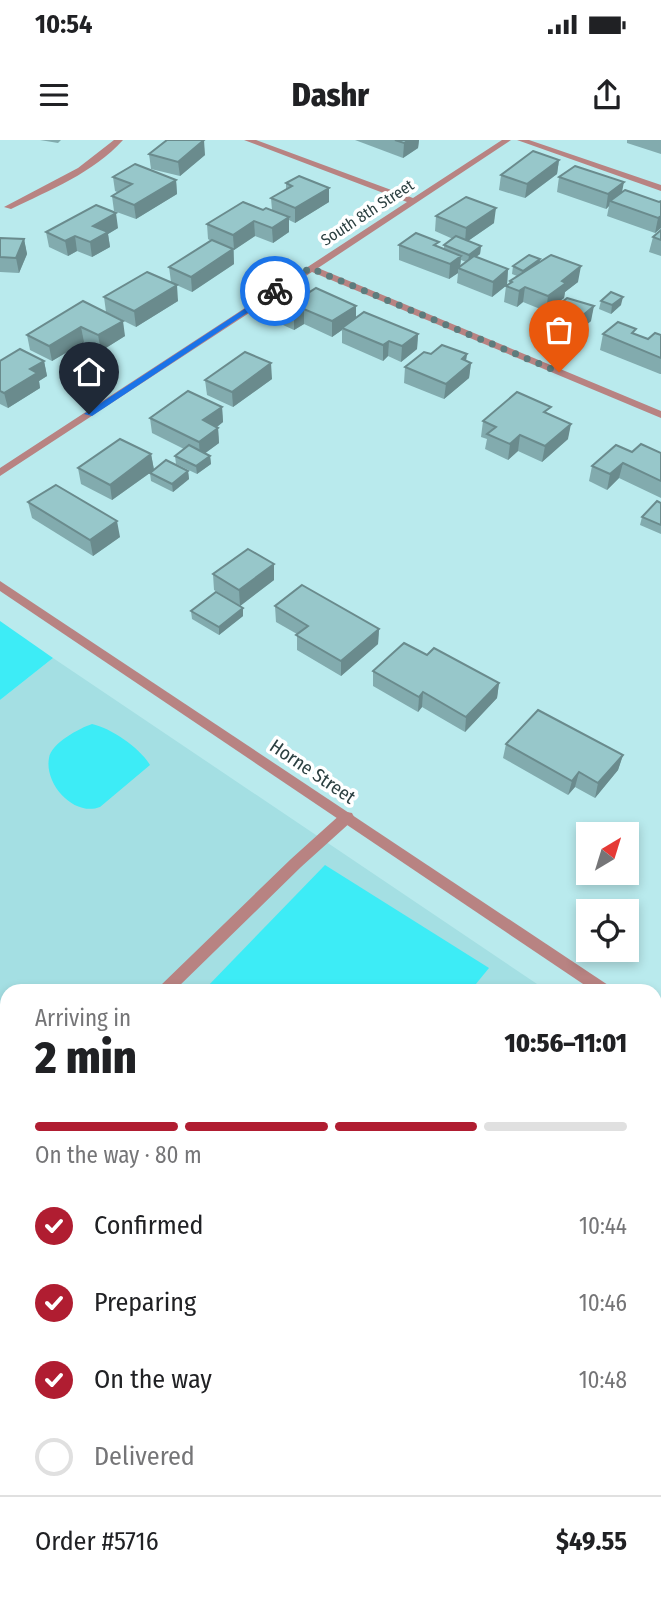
<!DOCTYPE html>
<html lang="en">
<head>
<meta charset="utf-8">
<style>
  :root { --surface:#fff; --page:#f2f2f2; --text:#202124; --muted:#757577; --line:#e0e0e0; --accent:#b01d31 }
  body { margin:0; font-family:"Fira Sans Condensed",sans-serif; background:var(--page); color:var(--text); height:100vh; display:flex; flex-direction:column; font-size:26px; white-space:nowrap }
  * { box-sizing:border-box; margin:0 }
  p { font-size:23px; color:var(--muted) }
  .icon { flex:none; width:38px; height:38px; fill:none; stroke:currentColor; stroke-width:2; stroke-linecap:round; stroke-linejoin:round }
  .map { position:relative; flex:1; overflow:hidden }
  .details { position:absolute; left:0px; top:844px; width:662px; height:618px; display:flex; flex-direction:column; background:var(--surface); border-radius:21px 21px 0 0; box-shadow:0 4px 10px #0003 }
  .details>* { flex:none }
  .needle { width:46px; rotate:38deg }
  .fabs { position:absolute; left:576px; top:682px; display:grid; gap:14px }
  .fabs a { display:grid; place-items:center; width:63px; height:63px; border-radius:0px; background:var(--surface); box-shadow:0 4px 10px #0003; font-size:35px }
  .pin { position:absolute; display:grid; place-items:center; width:60px; height:60px; color:#fff; margin:-72px -30px; border-radius:50% 50% 50% 0; rotate:-45deg; box-shadow:0 0 7px #0007 }
  .pin .icon { rotate:45deg }
  .courier { position:absolute; display:grid; place-items:center; width:70px; height:70px; margin:-35px; border:5px solid #1a73e8; border-radius:50%; background:#fff; color:#222; box-shadow:0 2px 9px #0007 }
  .head em { font-style:normal; font-weight:800 }
  .head div { display:flex; flex-direction:column-reverse }
  .head { display:flex; align-items:center; justify-content:space-between; height:119px; padding:0 35px }
  h1 { font-size:46px; font-weight:800; line-height:52px }
  .bar { display:grid; grid-template-columns:repeat(4,1fr); gap:10px 7px; align-content:center; height:84px; padding:0 35px }
  .bar i { height:9px; border-radius:5px; background:var(--line) }
  .bar .active { background:var(--accent) }
  .bar p { grid-column:span 4 }
  .line { display:flex; align-items:center; gap:18px; padding:0 35px; border-top:2px solid var(--line) }
  .line div { flex:1 }
  ol { padding:0 35px; list-style:none }
  li { display:flex; align-items:center; gap:21px; height:77px }
  li p { margin-inline-start:auto }
  li .icon { padding:7px; border-radius:50%; background:var(--accent); color:#fff; stroke-width:4 }
  li:last-child { color:var(--muted) }
  li i { width:38px; height:38px; border:4px solid var(--line); border-radius:50% }
  .status { display:flex; justify-content:space-between; align-items:center; height:49px; padding:0 35px; background:var(--surface); direction:ltr }
  .status svg { height:19px; fill:currentColor }
  header { display:flex; justify-content:space-between; align-items:center; height:91px; padding:0 35px; background:var(--surface); font-size:32px; font-weight:800 }
  .map>svg:first-child { display:block }
  .built { fill:#a4dfe3 }
  .green { fill:#3decf6 }
  .lines { fill:none; stroke-linecap:round; stroke-linejoin:round }
  .lane { fill:#b88382; fill-rule:evenodd }
  .street { fill:#b88382; fill-rule:evenodd }
  .wall { fill:#82abae; fill-rule:evenodd }
  .shaded-wall { fill:#6a8b8d }
  .building { fill:#97c7ca; stroke:#6a8b8d; stroke-width:2 }
  .route { fill:#1a73e8 }
  .done { stroke:#5d7c7d; stroke-width:7; stroke-dasharray:0 12.6 }
  .labels { text-anchor:middle; stroke-width:7; stroke-linejoin:round; paint-order:stroke }
  .far-street-label { font-size:16px; fill:#2c4041; stroke:#fff }
  .street-label { font-size:19px; fill:#2c4041; stroke:#fff }
</style>
</head>
<body>
<div class="status"><b>10:54</b><svg viewBox="0 0 49 12"><path d="M0 12V9h3v3zM5 12V6h3v6zM10 12V3h3v9zM15 12V0h3v12zM26 1h20v11H26zM47 4h2v5h-2z"/></svg></div>
<header><svg class="icon" aria-label="menu" viewBox="0 0 24 24"><path d="M4 6h16M4 12h16M4 18h16"/></svg>Dashr<svg class="icon" aria-label="share" viewBox="0 0 24 24"><path d="M12 15V3M7 8l5-5 5 5M5 13v7h14v-7"/></svg></header>
<div class="map">
<svg width="661" height="1461" viewBox="0 0 661 1461">
  <rect width="100%" height="100%" fill="#b9eaed"/>
  <g class="built">
    <polygon points="53,518 546,850 7,850 7,1454 382,1454 378,1461 0,1461 0,560"/>
    <polygon points="654,924 661,928 661,1029 655,1039"/>
  </g>
  <g class="green">
    <polygon points="0,481 53,518 0,560"/>
    <path d="M92 584C111 588 140 608 150 625L100 667C74 677 44 644 49 618 51 603 80 588 92 584Z"/>
    <polygon points="325,725 489,828 471,850 204,850"/>
  </g>
  <g class="lines">
    <g class="lane">
      <polygon points="347,672 352,673 354,677 352,681 301,727 175,850 159,850 161,845 291,719 342,673"/>
      <polygon points="7,1000 7,1019 0,1023 0,1004"/>
    </g>
    <g class="street">
      <path d="M114 0H123C93 33 50 50 11 69L4 67 78 28Z"/>
      <polygon points="244,0 256,0 413,58 502,0 511,0 318,128 661,271 661,278 312,132 0,336 0,328 407,62"/>
      <polygon points="517,0 529,0 661,45 661,51"/>
      <polygon points="0,441 608,845 610,850 592,850 0,451"/>
      <polygon points="654,877 661,880 661,895 654,892"/>
      <polygon points="661,1178 661,1202 654,1206 654,1181"/>
      <polygon points="475,1454 496,1454 493,1461 472,1461"/>
    </g>
  </g>
  <g class="wall">
    <polygon points="40,0 61,0 58,3"/>
    <polygon points="355,0 419,0 418,8 403,18"/>
    <polygon points="627,0 661,0 661,14 627,3"/>
    <polygon points="149,14 205,15 180,36 151,29"/>
    <polygon points="559,20 557,34 525,58 499,50 501,35"/>
    <polygon points="113,37 176,40 177,54 136,79 114,71 112,56 117,52 115,51"/>
    <polygon points="559,37 659,62 661,88 655,93 607,76 609,66 606,69 557,52"/>
    <polygon points="286,43 329,62 295,83 289,80 289,92 273,103 255,96 234,110 234,124 192,152 172,143 178,161 136,187 106,172 104,157 171,142 169,127 211,101 208,99 207,84 263,70 272,70 271,58 286,50"/>
    <path d="M436 76 494 83 468 101 481 106 480 114 476 117 508 129 507 145 492 157 457 143 458 133 449 139 399 120V105L444 109V105L453 99 435 91ZM461 120 466 122 460 126Z"/>
    <polygon points="118,88 108,94 110,107 92,117 77,111 68,116 49,107 46,92"/>
    <polygon points="661,90 661,116 649,112 653,97"/>
    <polygon points="0,98 24,99 27,114 19,133 0,132"/>
    <polygon points="540,119 539,122 578,142 565,152 564,158 552,167 555,168 567,158 591,181 579,191 574,189 566,196 557,192 552,195 538,189 540,174 545,171 523,162 517,167 504,162 506,146 509,144 510,141 517,136 512,134 513,126"/>
    <polygon points="316,148 356,178 418,194 417,209 401,222 388,216 383,221 342,203 342,190 332,197 304,184 294,190 283,185 282,170"/>
    <polygon points="83,161 125,196 101,211 84,202 52,221 30,210 27,195"/>
    <polygon points="601,161 621,165 611,174 599,169"/>
    <polygon points="603,194 635,195 648,199 661,195 661,234 660,234 600,210"/>
    <polygon points="431,214 467,214 466,220 471,223 469,238 444,259 404,243 405,227"/>
    <polygon points="0,221 44,221 47,236 39,241 40,248 8,268 0,264"/>
    <polygon points="272,239 233,267 207,255 205,240"/>
    <polygon points="222,267 223,282 217,287 218,288 219,303 205,313 210,316 211,324 197,334 176,324 175,316 184,309 152,293 150,278"/>
    <polygon points="550,274 568,299 542,322 518,311 508,320 485,309 487,299 481,297 483,281"/>
    <polygon points="632,312 661,313 661,358 619,338 607,350 589,341 592,326"/>
    <polygon points="151,314 154,330 112,360 81,344 78,328"/>
    <polygon points="188,331 189,339 173,352 151,341 150,333"/>
    <polygon points="28,362 120,397 93,416 32,378"/>
    <polygon points="661,363 661,394 640,385 642,377"/>
    <polygon points="213,434 274,440 240,466 214,450"/>
    <polygon points="275,466 379,489 378,504 341,536 297,510 297,494 276,482"/>
    <polygon points="243,468 243,476 219,495 192,479 191,471"/>
    <polygon points="427,515 499,543 497,558 465,592 422,567 418,572 373,546 373,531"/>
    <polygon points="506,604 623,615 618,630 595,658 575,647 568,655 503,618"/>
  </g>
  <g class="shaded-wall">
    <polygon points="204,0 205,15 180,36 178,22"/>
    <polygon points="409,0 419,0 418,8 403,18 404,3"/>
    <polygon points="559,20 557,34 525,58 527,44"/>
    <polygon points="176,40 177,54 136,79 134,65"/>
    <polygon points="624,42 621,57 610,61 609,66 606,69 608,54"/>
    <polygon points="329,48 329,62 295,83 295,68"/>
    <polygon points="496,68 494,83 465,103 466,88"/>
    <polygon points="116,73 118,88 108,94 110,107 92,117 90,102 93,86"/>
    <polygon points="661,76 661,88 655,93 658,78"/>
    <polygon points="289,77 289,92 273,103 272,88"/>
    <polygon points="254,81 255,96 234,110 233,95"/>
    <polygon points="75,96 77,111 68,116 65,101"/>
    <polygon points="24,99 27,114 19,133 16,118"/>
    <polygon points="481,106 480,114 468,123 469,115"/>
    <polygon points="233,109 234,124 192,152 191,137"/>
    <polygon points="461,116 460,129 458,128 458,133 449,139 450,124"/>
    <polygon points="540,119 539,127 522,139 523,131"/>
    <polygon points="581,126 578,142 565,152 564,158 546,171 548,156 562,141"/>
    <polygon points="508,129 507,145 492,157 493,142"/>
    <polygon points="177,145 178,161 136,187 134,171"/>
    <polygon points="525,147 523,162 517,167 519,151"/>
    <polygon points="623,157 621,165 611,174 612,165"/>
    <polygon points="356,166 356,181 342,188 342,190 332,197 332,181"/>
    <polygon points="594,166 591,181 579,191 582,176"/>
    <polygon points="304,169 304,184 294,190 294,175"/>
    <polygon points="577,174 574,189 566,196 569,180"/>
    <polygon points="559,176 557,192 552,195 555,180"/>
    <polygon points="123,181 125,196 101,211 98,195"/>
    <polygon points="81,187 84,202 52,221 49,206"/>
    <polygon points="418,194 417,209 401,222 402,206"/>
    <polygon points="389,201 388,216 383,221 383,205"/>
    <polygon points="467,214 465,227 471,223 469,238 444,259 446,244 462,219"/>
    <polygon points="44,221 47,236 39,241 40,248 8,268 4,253 30,229"/>
    <polygon points="271,223 272,239 233,267 232,252"/>
    <polygon points="222,267 223,282 205,296 203,280"/>
    <polygon points="571,284 568,299 542,322 545,306"/>
    <polygon points="218,288 219,303 200,317 199,302"/>
    <polygon points="520,295 518,311 508,320 510,304"/>
    <polygon points="151,314 154,330 112,360 110,345"/>
    <polygon points="210,316 211,324 197,334 196,326"/>
    <polygon points="623,323 619,338 607,350 610,334"/>
    <polygon points="188,331 189,339 173,352 172,344"/>
    <polygon points="117,381 120,397 93,416 90,400"/>
    <polygon points="274,424 274,440 240,466 239,450"/>
    <polygon points="243,468 243,476 219,495 219,487"/>
    <polygon points="379,489 378,504 341,536 341,521"/>
    <polygon points="499,543 497,558 465,592 466,577"/>
    <polygon points="423,552 422,567 418,572 419,557"/>
    <polygon points="623,615 618,630 595,658 598,643"/>
    <polygon points="579,632 575,647 568,655 572,641"/>
    <polygon points="301,1454 304,1454 302,1461 298,1461"/>
  </g>
  <g class="building">
    <polygon points="167,0 204,0 178,22 149,14"/>
    <polygon points="395,0 409,0 404,3"/>
    <polygon points="533,11 559,20 527,44 501,35"/>
    <polygon points="135,24 176,40 134,65 112,56 132,44 113,37"/>
    <polygon points="575,26 624,42 608,54 559,37"/>
    <polygon points="299,36 329,48 295,68 271,58 292,46 286,43"/>
    <polygon points="625,50 659,62 661,61 661,76 658,78 610,61"/>
    <polygon points="466,57 496,68 466,88 436,76"/>
    <polygon points="243,62 263,70 266,68 289,77 272,88 254,81 233,95 207,84"/>
    <polygon points="96,65 116,73 93,86 108,92 90,102 75,96 65,101 46,92"/>
    <polygon points="661,90 661,100 653,97"/>
    <polygon points="416,93 439,102 434,105 461,116 450,124 399,105"/>
    <polygon points="456,96 481,106 469,115 444,105"/>
    <polygon points="0,98 24,99 16,118 0,117"/>
    <polygon points="212,100 233,109 191,137 169,127"/>
    <polygon points="529,115 540,119 523,131 513,126"/>
    <polygon points="551,115 581,126 562,141 566,143 548,156 525,147 519,151 506,146 512,142 510,141"/>
    <polygon points="474,116 508,129 493,142 458,128"/>
    <polygon points="147,132 177,145 134,171 104,157"/>
    <polygon points="316,148 356,166 332,181 304,169 294,175 282,170"/>
    <polygon points="611,152 623,157 612,165 601,161"/>
    <polygon points="567,158 594,166 582,176 577,174 569,180 559,176 555,180 540,174 551,166 555,168"/>
    <polygon points="83,161 123,181 98,195 81,187 49,206 27,195"/>
    <polygon points="364,172 418,194 402,206 389,201 383,205 342,188"/>
    <polygon points="618,182 636,189 632,193 648,199 655,193 661,195 661,218 603,194"/>
    <polygon points="442,205 467,214 462,219 471,223 446,244 405,227 424,212 431,214"/>
    <polygon points="20,209 44,221 30,229 37,233 4,253 0,251 0,221"/>
    <polygon points="245,212 271,223 232,252 205,240"/>
    <polygon points="188,251 222,267 203,280 218,288 199,302 150,278"/>
    <polygon points="517,252 551,267 544,272 571,284 545,306 520,295 510,304 487,294 496,287 483,281"/>
    <polygon points="120,299 151,314 110,345 78,328"/>
    <polygon points="641,304 661,313 661,341 623,323 610,334 592,326 616,305 632,312"/>
    <polygon points="189,305 210,316 196,326 175,316"/>
    <polygon points="166,320 188,331 172,344 150,333"/>
    <polygon points="56,345 117,381 90,400 28,362"/>
    <polygon points="657,361 661,363 661,385 642,377"/>
    <polygon points="248,409 274,424 239,450 213,434"/>
    <polygon points="302,445 379,489 341,521 296,495 308,486 275,466"/>
    <polygon points="216,452 243,468 219,487 191,471"/>
    <polygon points="404,503 427,515 434,508 499,543 466,577 423,552 419,557 373,531"/>
    <polygon points="538,570 623,615 598,643 579,632 572,641 506,604"/>
    <polygon points="7,1037 7,1414 0,1407 0,1048"/>
    <polygon points="7,1449 7,1454 301,1454 298,1461 0,1461 0,1458"/>
  </g>
  <polygon class="route" points="275,149 277,153 92,276 84,274"/>
  <g class="lines">
    <polyline class="done" points="275,151 310,128 559,232"/>
  </g>
  <g class="labels">
    <g class="far-street-label">
      <text transform="translate(367 72) rotate(-33)" y="6">South 8th Street</text>
    </g>
    <g class="street-label">
      <text transform="translate(313 631) rotate(34)" y="7">Horne Street</text>
    </g>
  </g>
</svg>
<div class="fabs">
<a><svg class="needle" viewBox="-14 -14 28 28"><path d="M0-13l5 13h-10z" fill="#e53935"/><path d="M0 13l5-13h-10z" fill="#757577"/></svg></a>
<a><svg class="icon" aria-label="locate" viewBox="0 0 24 24"><circle cx="12" cy="12" r="6"/><path d="M12 2v4M12 18v4M2 12h4M18 12h4"/></svg></a>
</div>
<div class="pin" style="left:559px;top:232px;background:#ea580c"><svg class="icon" aria-label="bag" viewBox="0 0 24 24"><path d="M5 8h14l-1 12H6zM9 8a3 3 0 0 1 6 0"/></svg></div>
<div class="pin" style="left:89px;top:274px;background:#1f2937"><svg class="icon" aria-label="home" viewBox="0 0 24 24"><path d="M3 11l9-7 9 7M6 9v11h12V9"/></svg></div>
<div class="courier" style="left:275px;top:151px"><svg class="icon" aria-label="bike" viewBox="0 0 24 24"><circle cx="6" cy="16" r="4"/><circle cx="18" cy="16" r="4"/><path d="M6 16l4-8h5l3 8M10 8l3 8H6M13 5h3"/></svg></div>
<section class="details">
<div class="head"><div><h1>2 min</h1><p>Arriving in</p></div><em>10:56–11:01</em></div>
<div class="bar"><i class="active"></i><i class="active"></i><i class="active"></i><i></i><p>On the way · 80 m</p></div>
<ol>
<li><svg class="icon" aria-label="check" viewBox="0 0 24 24"><path d="M5 12l5 5 9-10"/></svg>Confirmed<p>10:44</p></li>
<li><svg class="icon" aria-label="check" viewBox="0 0 24 24"><path d="M5 12l5 5 9-10"/></svg>Preparing<p>10:46</p></li>
<li><svg class="icon" aria-label="check" viewBox="0 0 24 24"><path d="M5 12l5 5 9-10"/></svg>On the way<p>10:48</p></li>
<li><i></i>Delivered</li>
</ol>
<div class="line" style="height:91px"><div>Order #5716</div><b>$49.55</b></div>
</section>
</div>
</body>
</html>
